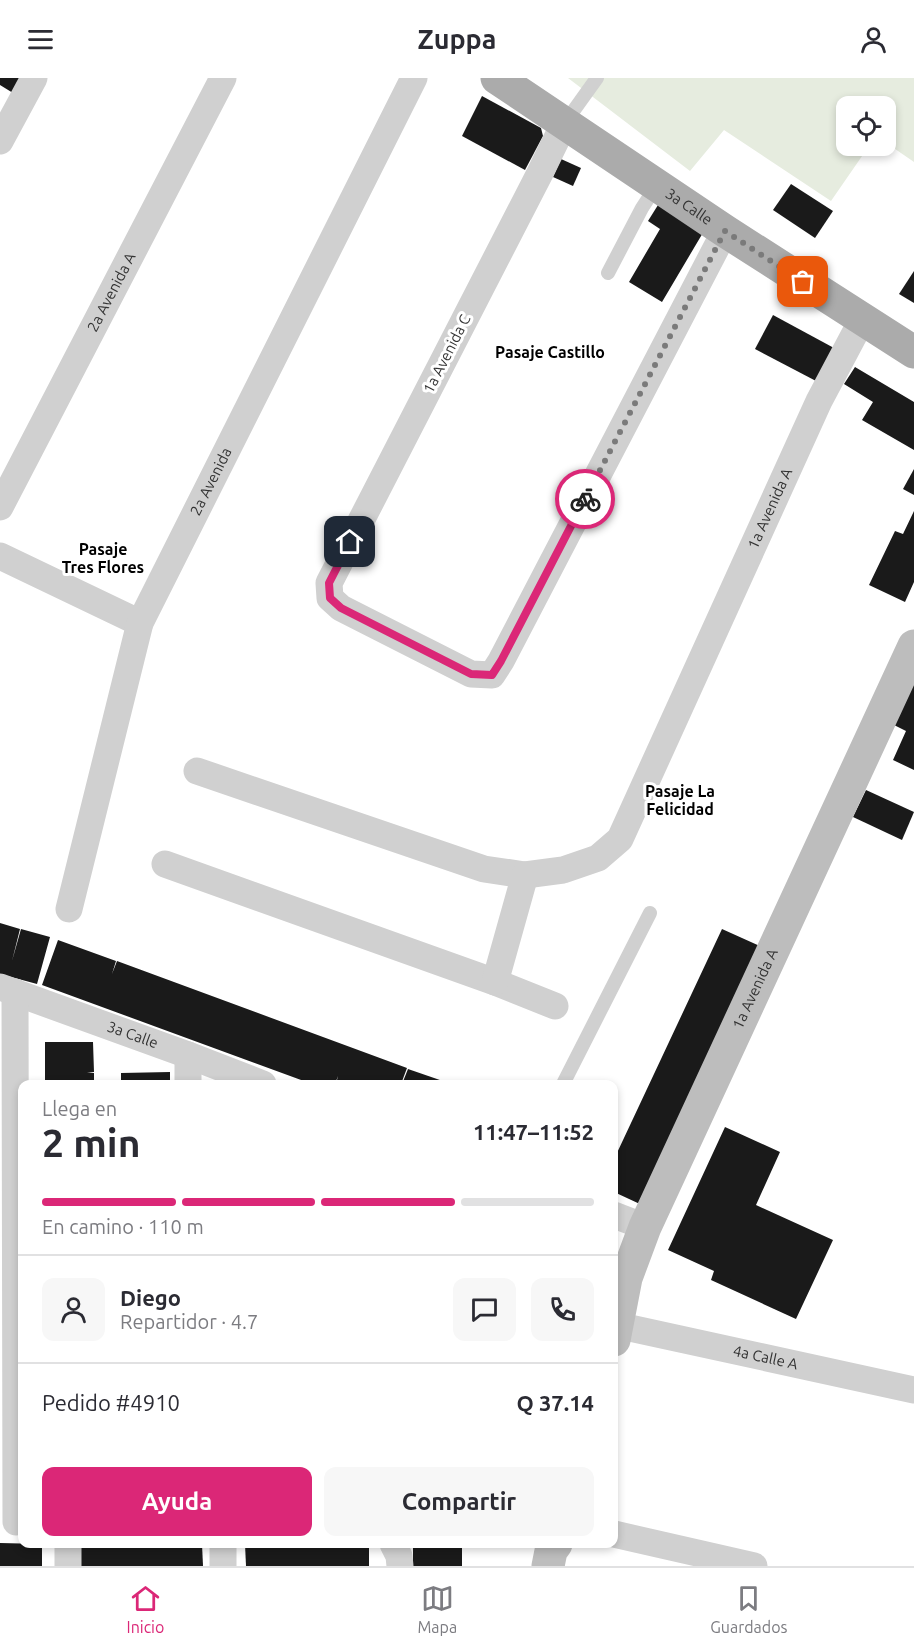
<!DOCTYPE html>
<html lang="es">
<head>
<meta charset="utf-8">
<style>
  :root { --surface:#fff; --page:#f7f7f7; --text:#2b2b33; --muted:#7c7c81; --line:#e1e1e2; --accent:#db2777 }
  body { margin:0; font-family:Ubuntu,sans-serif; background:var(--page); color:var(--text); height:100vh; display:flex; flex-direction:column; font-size:22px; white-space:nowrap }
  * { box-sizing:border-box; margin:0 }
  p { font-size:20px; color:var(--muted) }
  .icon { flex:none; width:33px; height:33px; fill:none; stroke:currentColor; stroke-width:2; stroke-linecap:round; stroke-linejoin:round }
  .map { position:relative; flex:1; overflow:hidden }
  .side { position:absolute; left:18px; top:1002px; width:600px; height:468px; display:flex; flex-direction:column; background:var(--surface); border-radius:12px; box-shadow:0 3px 9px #0003 }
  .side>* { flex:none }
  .buttons { position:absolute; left:836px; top:18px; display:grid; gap:12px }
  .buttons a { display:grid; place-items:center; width:60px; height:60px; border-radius:12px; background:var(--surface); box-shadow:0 3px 9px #0003; font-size:30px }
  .pin { position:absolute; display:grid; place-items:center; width:51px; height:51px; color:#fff; margin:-26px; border-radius:12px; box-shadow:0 3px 9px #0006 }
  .courier { position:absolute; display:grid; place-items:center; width:60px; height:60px; margin:-30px; border:4px solid #db2777; border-radius:50%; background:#fff; color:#222; box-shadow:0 2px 8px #0007 }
  .headline em { font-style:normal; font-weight:700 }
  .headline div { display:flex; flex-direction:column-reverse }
  .headline { display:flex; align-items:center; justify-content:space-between; height:102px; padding:0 24px }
  h1 { font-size:39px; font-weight:700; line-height:45px }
  .bar { display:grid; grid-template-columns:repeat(4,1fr); gap:9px 6px; align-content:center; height:72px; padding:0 24px }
  .bar i { height:8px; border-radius:4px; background:var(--line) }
  .bar .active { background:var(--accent) }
  .bar p { grid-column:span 4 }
  .line { display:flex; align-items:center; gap:15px; padding:0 24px; border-top:2px solid var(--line) }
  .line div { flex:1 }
  .round { display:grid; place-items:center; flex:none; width:63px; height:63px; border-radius:12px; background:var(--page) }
  .action { display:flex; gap:12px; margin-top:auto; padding:12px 24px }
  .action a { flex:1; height:69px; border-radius:12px; background:var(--accent); color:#fff; font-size:24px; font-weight:700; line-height:69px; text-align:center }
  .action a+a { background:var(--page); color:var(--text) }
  header { display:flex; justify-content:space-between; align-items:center; height:78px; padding:0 24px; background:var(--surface); font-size:27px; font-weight:700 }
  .dock { display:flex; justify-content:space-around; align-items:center; height:84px; border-top:2px solid var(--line); background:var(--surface); font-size:16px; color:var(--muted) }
  .dock a { display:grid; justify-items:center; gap:3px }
  .dock .active { color:var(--accent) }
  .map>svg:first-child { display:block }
  .green { fill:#e6ecdf }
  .building { fill:#1a1a1a }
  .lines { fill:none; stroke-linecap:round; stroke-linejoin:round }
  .lane { stroke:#d0d0d0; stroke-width:14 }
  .street { stroke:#d0d0d0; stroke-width:27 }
  .secondary { stroke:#bdbdbd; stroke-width:33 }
  .primary { stroke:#ababab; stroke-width:33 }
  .done { stroke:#7a7a7a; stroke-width:6; stroke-dasharray:0 10.8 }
  .route { stroke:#db2777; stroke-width:8 }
  .labels { text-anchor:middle; stroke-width:6; stroke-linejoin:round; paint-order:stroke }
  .street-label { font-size:15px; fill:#333; stroke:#fff }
  .neighbourhood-label { font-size:16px; font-weight:bold; fill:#000; stroke:#fff }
</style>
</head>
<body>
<header><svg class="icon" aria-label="menu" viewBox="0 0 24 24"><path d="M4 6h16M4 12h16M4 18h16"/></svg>Zuppa<svg class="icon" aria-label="person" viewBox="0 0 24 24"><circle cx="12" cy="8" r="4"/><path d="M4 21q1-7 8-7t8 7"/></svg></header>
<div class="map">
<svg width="914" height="1488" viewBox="0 0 914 1488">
  <rect width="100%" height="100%" fill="#fff"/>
  <polygon class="green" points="568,0 914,0 914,84 885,64 885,28 846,28 846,68 869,68 831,123 724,52 690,93"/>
  <g class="building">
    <polygon points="0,0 22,0 13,15 0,7"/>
    <polygon points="482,18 541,50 543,58 525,92 462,58"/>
    <polygon points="561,81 581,90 573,108 553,99"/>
    <polygon points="791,106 833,133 815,160 773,132"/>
    <polygon points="658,127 704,153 662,224 629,204 660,151 648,143"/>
    <polygon points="914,193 914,225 899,216"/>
    <polygon points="773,237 834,270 816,303 755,271"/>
    <polygon points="855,289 914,324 914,372 862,342 873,324 844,306"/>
    <polygon points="914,391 914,417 903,411"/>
    <polygon points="914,433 914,504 905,524 869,507 895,453 903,456"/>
    <polygon points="914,603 914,692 893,682 906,653 894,647"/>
    <polygon points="866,712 914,734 902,762 853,739"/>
    <polygon points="0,845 20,851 12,883 21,851 50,859 37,906 0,896"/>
    <polygon points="722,851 762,869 642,1127 614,1114 614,1075 616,1077"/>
    <polygon points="58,862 116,883 112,896 117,883 407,990 401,1006 336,1006 338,998 335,1006 312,1006 42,907"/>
    <polygon points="45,964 93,964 94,994 87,995 94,995 94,1006 45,1006"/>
    <polygon points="408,991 437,1001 451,1006 402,1006"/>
    <polygon points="170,994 170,1006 121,1006 121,995"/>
    <polygon points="725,1049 780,1074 756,1127 833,1162 796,1241 711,1202 714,1193 668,1172"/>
    <polygon points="0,1465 42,1466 42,1488 0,1488"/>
    <polygon points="79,1466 202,1466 203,1488 79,1488"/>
    <polygon points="245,1466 369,1466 369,1488 246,1488"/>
    <rect x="413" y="1466" width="49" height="22"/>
  </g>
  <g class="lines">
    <g class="lane">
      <polyline points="564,46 597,0"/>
      <polyline points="608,195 642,130 657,107"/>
      <polyline points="563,1006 650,835"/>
    </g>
    <g class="street">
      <polyline points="564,46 540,95 329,505 330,520 341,530 471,596 492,597 501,583 725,153"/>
      <polyline points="0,63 34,0"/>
      <path id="s1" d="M0 429 223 0"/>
      <polyline points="0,478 140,545"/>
      <path id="s2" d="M197 693 484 791 525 797 563 792 598 780 620 761 819 323 862 242"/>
      <polyline points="165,786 495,904 555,928"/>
      <path id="s3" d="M69 831 140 545 414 0"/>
      <polyline points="495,904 525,797"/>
      <path id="s4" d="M0 909 188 977 263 1006"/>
      <polyline points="15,914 16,1444"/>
      <polyline points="188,977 188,1006"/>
      <polyline points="614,1137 645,1149"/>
      <path id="s5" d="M616 1247 914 1312"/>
      <polyline points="614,1456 754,1488"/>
      <polyline points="223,1466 223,1488"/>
      <polyline points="393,1466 399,1478 400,1488"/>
      <polyline points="68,1488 68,1466"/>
    </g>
    <g class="secondary">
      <path id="s6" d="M614 1262 626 1200 645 1149 914 568"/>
      <polyline points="548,1488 551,1473 556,1466"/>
    </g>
    <path class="primary" id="s7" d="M497 0 725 153 914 274"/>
  </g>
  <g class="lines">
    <polyline class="done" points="585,421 725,153 803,204"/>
    <polyline class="route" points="350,464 329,505 330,520 341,530 471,596 492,597 501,583 585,421"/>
  </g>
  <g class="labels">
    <g class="street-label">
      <text dy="5" stroke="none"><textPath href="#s7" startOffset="231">3a Calle</textPath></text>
      <text dy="5" stroke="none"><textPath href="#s1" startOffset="242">2a Avenida A</textPath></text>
      <text transform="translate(447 276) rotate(-63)" y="5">1a Avenida C</text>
      <text dy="5" stroke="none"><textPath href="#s3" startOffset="453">2a Avenida</textPath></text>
      <text dy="5" stroke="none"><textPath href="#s2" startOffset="812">1a Avenida A</textPath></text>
      <text dy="5" stroke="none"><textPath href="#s6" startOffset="380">1a Avenida A</textPath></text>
      <text dy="5" stroke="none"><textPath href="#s4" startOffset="141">3a Calle</textPath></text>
      <text dy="5" stroke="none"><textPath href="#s5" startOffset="153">4a Calle A</textPath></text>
    </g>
    <g class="neighbourhood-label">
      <text x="550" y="280">Pasaje Castillo</text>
      <text x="103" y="477">Pasaje<tspan x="103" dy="18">Tres Flores</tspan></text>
      <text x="680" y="719">Pasaje La<tspan x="680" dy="18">Felicidad</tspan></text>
    </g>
  </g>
</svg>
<div class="buttons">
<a><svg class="icon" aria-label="locate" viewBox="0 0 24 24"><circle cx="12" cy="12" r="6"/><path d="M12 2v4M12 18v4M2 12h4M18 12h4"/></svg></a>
</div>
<div class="pin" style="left:803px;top:204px;background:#ea580c"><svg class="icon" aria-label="bag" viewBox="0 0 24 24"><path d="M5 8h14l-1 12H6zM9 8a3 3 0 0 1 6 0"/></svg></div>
<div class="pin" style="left:350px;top:464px;background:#1f2937"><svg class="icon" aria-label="home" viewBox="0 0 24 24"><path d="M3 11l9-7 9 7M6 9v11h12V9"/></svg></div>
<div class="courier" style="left:585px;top:421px"><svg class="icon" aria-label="bike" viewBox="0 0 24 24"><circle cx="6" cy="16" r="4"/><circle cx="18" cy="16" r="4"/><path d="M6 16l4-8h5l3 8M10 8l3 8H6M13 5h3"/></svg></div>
<section class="side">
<div class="headline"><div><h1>2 min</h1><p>Llega en</p></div><em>11:47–11:52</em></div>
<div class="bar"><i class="active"></i><i class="active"></i><i class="active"></i><i></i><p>En camino · 110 m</p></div>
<div class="line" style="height:108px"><a class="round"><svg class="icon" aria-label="person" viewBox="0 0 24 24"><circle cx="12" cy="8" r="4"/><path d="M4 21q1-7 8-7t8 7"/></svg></a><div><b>Diego</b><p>Repartidor · 4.7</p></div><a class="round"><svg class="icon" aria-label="chat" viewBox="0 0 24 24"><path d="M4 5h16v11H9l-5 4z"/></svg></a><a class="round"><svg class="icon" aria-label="phone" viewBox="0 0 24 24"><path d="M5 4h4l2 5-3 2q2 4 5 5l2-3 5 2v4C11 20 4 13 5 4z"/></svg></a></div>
<div class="line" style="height:78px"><div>Pedido #4910</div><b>Q 37.14</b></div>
<div class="action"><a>Ayuda</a><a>Compartir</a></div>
</section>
</div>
<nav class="dock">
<a class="active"><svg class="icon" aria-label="home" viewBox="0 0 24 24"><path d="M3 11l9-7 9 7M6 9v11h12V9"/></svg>Inicio</a>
<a><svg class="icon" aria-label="map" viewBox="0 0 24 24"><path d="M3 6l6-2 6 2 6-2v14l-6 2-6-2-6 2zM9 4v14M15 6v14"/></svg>Mapa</a>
<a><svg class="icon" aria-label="saved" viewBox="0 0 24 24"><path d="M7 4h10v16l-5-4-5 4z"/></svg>Guardados</a>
</nav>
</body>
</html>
